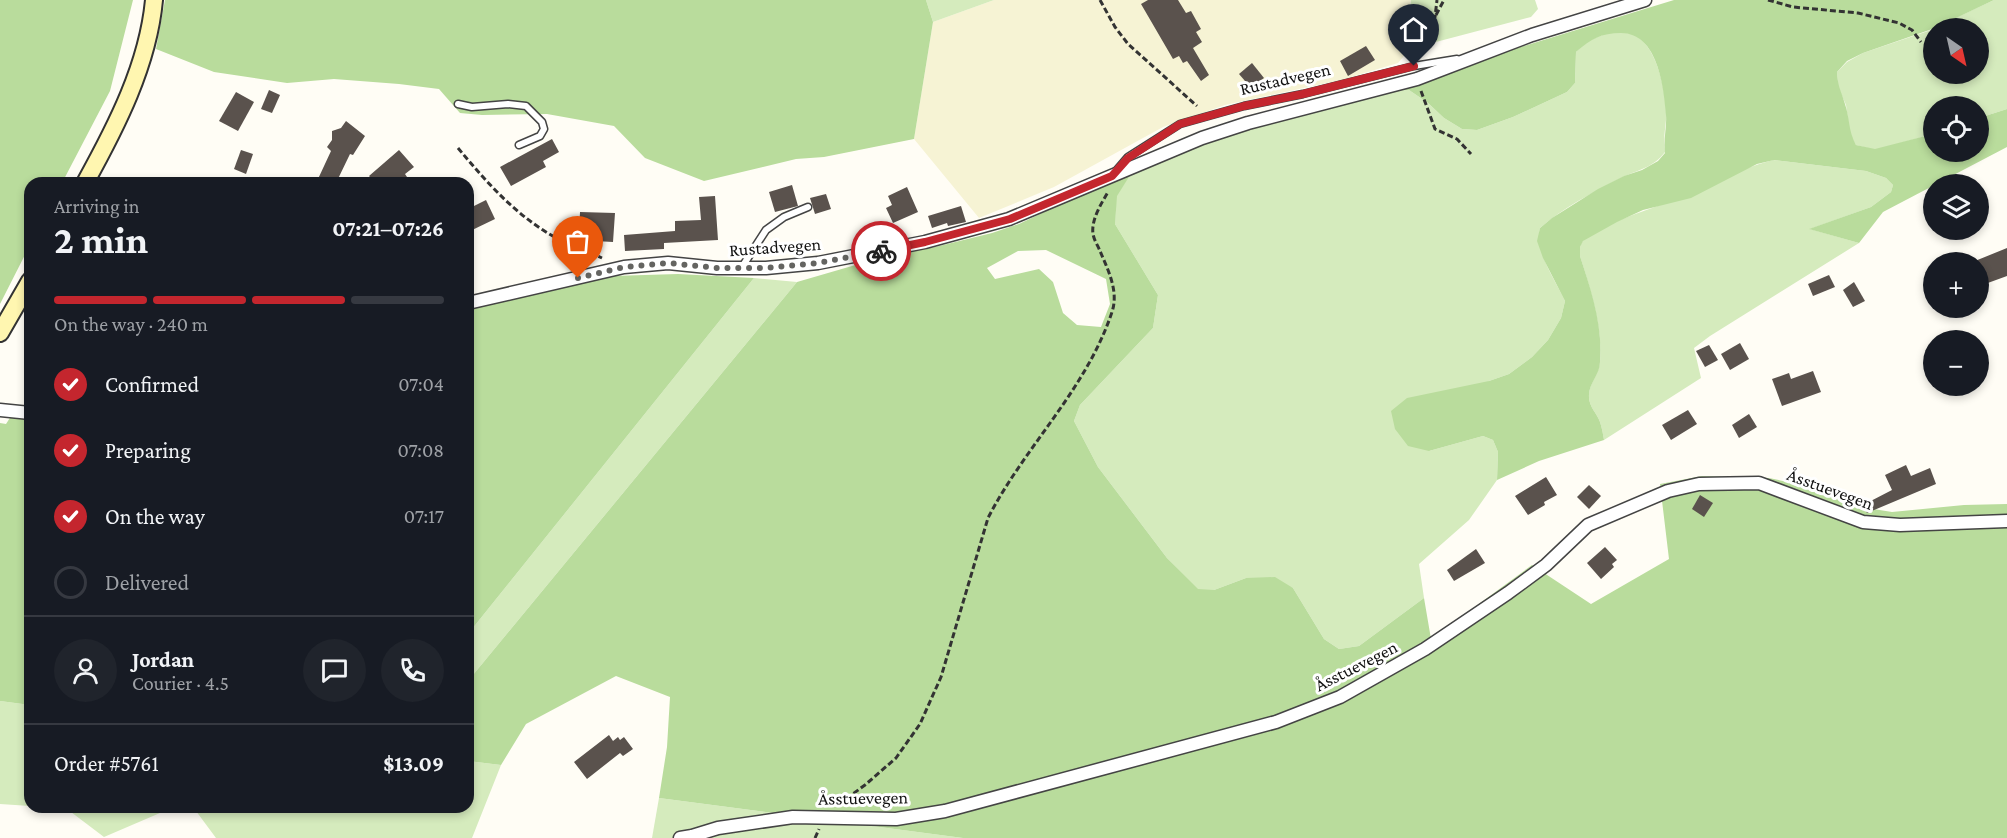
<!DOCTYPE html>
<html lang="en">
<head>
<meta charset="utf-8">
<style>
  :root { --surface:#171b24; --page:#20242c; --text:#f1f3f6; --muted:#9ea1a6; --line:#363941; --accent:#c4262e }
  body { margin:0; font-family:"Crimson Pro",serif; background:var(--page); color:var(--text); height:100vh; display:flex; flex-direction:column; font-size:22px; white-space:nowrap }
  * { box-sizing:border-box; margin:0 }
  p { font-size:20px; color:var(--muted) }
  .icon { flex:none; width:33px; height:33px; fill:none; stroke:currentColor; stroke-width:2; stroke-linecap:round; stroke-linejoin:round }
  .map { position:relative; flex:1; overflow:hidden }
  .sheet { position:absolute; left:24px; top:177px; width:450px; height:636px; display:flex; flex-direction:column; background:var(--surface); border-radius:18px; box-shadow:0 3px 9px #0003 }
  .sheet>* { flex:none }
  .needle { width:39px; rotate:146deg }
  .controls { position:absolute; left:1923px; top:18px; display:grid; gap:12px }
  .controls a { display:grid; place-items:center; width:66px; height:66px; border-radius:50%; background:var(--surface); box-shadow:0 3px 9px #0003; font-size:30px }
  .pin { position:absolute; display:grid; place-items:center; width:51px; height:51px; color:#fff; margin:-62px -26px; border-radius:50% 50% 50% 0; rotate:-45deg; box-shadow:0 0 6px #0007 }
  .pin .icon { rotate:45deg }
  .courier { position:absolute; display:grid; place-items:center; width:60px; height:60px; margin:-30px; border:4px solid #c4262e; border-radius:50%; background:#fff; color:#222; box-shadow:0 2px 8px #0007 }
  .overview em { font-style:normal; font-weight:700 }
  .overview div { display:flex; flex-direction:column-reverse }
  .overview { display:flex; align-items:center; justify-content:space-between; height:102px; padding:0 30px }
  h1 { font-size:39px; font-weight:700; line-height:45px }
  .bar { display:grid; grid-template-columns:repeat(4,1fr); gap:9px 6px; align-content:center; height:72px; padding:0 30px }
  .bar i { height:8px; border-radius:4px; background:var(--line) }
  .bar .current { background:var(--accent) }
  .bar p { grid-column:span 4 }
  .line { display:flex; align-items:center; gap:15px; padding:0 30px; border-top:2px solid var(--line) }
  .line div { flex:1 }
  .round { display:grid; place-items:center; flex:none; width:63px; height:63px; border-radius:32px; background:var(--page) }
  ol { padding:0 30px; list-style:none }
  li { display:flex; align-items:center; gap:18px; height:66px }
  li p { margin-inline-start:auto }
  li .icon { padding:6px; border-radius:50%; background:var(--accent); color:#fff; stroke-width:4 }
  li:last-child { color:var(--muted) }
  li i { width:33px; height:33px; border:3px solid var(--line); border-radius:50% }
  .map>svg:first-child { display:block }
  .farmland { fill:#f6f3d4 }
  .green { fill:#d5ebbd }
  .forest { fill:#b9dc9c; fill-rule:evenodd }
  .building { fill:#5a524d }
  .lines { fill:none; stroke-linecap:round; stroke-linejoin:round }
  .lane-casing { stroke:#444; stroke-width:9 }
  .street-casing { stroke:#444; stroke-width:15 }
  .secondary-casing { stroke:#333; stroke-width:20 }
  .path { stroke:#333; stroke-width:3; stroke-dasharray:6 3; stroke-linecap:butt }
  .lane { stroke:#fff; stroke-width:6 }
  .street { stroke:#fff; stroke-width:12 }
  .secondary { stroke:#fff6b0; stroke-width:16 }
  .done { stroke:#646461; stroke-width:6; stroke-dasharray:0 10.8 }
  .route { stroke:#c4262e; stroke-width:8 }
  .labels { text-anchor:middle; stroke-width:6; stroke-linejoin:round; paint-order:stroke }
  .street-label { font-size:18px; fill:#111; stroke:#fff }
</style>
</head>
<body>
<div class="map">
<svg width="2007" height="838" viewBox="0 0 2007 838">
  <rect width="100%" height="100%" fill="#fffdf5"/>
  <polygon class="farmland" points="994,0 1411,0 1409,9 1412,26 1419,38 1398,63 1341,80 1225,105 1163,127 1054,187 979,218 914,139 933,22"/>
  <g class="green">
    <polygon points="926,0 994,0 933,22"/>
    <path d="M1411 0H1535L1538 9 1531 17 1432 43C1412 40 1408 17 1411 0Z"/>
    <polygon points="1994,0 2007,0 2007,109 1979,118 1978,106 1934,106 1933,134 1875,150 1856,145 1850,134 1846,105 1838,87 1837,72 1847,62 1863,53 1934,29 1934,74 1978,74 1978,28 1934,28"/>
    <path d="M1607 33C1613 33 1624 31 1630 33 1658 42 1667 95 1666 120 1665 131 1663 141 1665 152 1653 168 1637 170 1621 178 1592 193 1564 207 1540 228 1535 253 1555 279 1565 301L1561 318 1548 340 1532 357 1509 374 1489 381 1429 451 1483 436 1493 440 1498 452 1497 480 1469 520 1419 564 1424 598 1359 646 1339 649 1324 639 1293 588 1246 578 1214 590H1198L1167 558 1098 467 1074 421 1080 405 1153 328 1158 295 1115 224 1116 196 1134 169 1206 129 1356 98 1382 90H1409L1428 103 1444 118 1462 129 1477 130 1513 117 1567 92 1575 83 1576 52 1588 41Z"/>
    <path d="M1773 160 1866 171 1886 178 1893 185 1891 192 1871 207 1810 229 1859 243 1710 336 1694 348 1701 378 1604 440C1603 434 1602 428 1600 422 1597 413 1589 407 1589 397 1588 384 1599 375 1600 362 1603 327 1590 288 1580 256 1580 251 1579 247 1582 242 1593 227 1647 210 1666 203 1702 190 1736 169 1773 160Z"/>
    <polygon points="754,278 797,282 468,681 468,634"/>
    <polygon points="0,701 30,705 30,806 0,804"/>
    <polygon points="468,761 501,765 472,838 216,838 193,807 468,807"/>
    <polygon points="659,798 963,838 652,838"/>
    <polygon points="44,807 174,807 104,837 67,809"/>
  </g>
  <g class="forest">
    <polygon points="0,0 133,0 110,91 62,183 30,183 30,245 0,304"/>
    <polygon points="165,0 926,0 933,22 914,139 824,157 796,159 704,181 645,158 614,126 547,114 482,115 460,113 439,89 399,84 334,79 287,83 214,72 156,49"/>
    <path d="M1674 0H1994L1935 28 1863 53 1847 61 1837 72C1838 88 1841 90 1845 104 1850 119 1848 130 1856 145L1875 149 1933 134 1934 152H1978L1979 118 2007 109V147L1883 212 1859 243 1809 229 1871 207 1891 192 1893 185 1886 178 1866 171 1774 160 1757 164 1691 198 1643 210 1617 222 1583 241 1580 247V256C1591 290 1603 325 1600 362 1600 375 1588 384 1589 397 1589 407 1597 413 1600 422 1602 428 1603 434 1604 440L1539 461 1497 480 1498 452 1493 440 1483 436 1429 451 1408 446 1395 429 1391 411 1407 398 1489 381 1509 374 1532 357 1548 340 1561 318 1565 301 1543 258 1537 241 1540 228 1552 218 1598 189 1624 176 1642 170 1658 161 1665 153C1663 140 1667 128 1666 115 1664 88 1658 33 1621 33 1601 33 1591 39 1576 52L1575 83 1567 92 1513 117 1477 130 1462 129 1444 118 1428 103 1409 90H1382L1312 107 1346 91 1514 49Z"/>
    <path d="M1134 169 1117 196 1115 224 1158 295 1153 328 1080 405 1074 421 1098 467 1167 558 1198 589 1214 590 1246 578 1275 577 1293 588 1324 639 1339 649 1359 646 1424 598 1431 639 1532 565 1591 604 1669 559 1660 484 1702 476 1769 478 1812 487 1861 507 1892 512 1964 505 2007 504V838H963L659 798 667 747 670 697 616 676 526 724 501 765 468 761V681L797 282 883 257 935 247 992 233 1019 224ZM1046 250 1106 279 1110 304 1101 327 1077 325 1063 313 1053 282 1039 269 995 279 987 268 1018 251Z"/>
    <polygon points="678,274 754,278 468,634 468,308 612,276"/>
    <polygon points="17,407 30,409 30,705 0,701 0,423 6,424"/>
  </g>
  <g class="building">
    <polygon points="1148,0 1178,0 1186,13 1191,11 1201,29 1196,32 1202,42 1193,48 1209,75 1201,81 1187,61 1183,63 1179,56 1173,59 1141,4"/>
    <polygon points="1366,46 1375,60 1348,76 1340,61"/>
    <polygon points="1252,63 1264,78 1251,88 1239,74"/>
    <polygon points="269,90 280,95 272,113 261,109"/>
    <polygon points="236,92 254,102 238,131 219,121"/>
    <polygon points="346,121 365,136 353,155 350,154 336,183 326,183 318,179 331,151 327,147 332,140 332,131 341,128"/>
    <polygon points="552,139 559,152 543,161 546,167 511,186 500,167"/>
    <polygon points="241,150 253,154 246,174 234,169"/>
    <polygon points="399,150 414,167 405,174 407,177 400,183 375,183 369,176"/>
    <polygon points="792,185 798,206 775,212 769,192"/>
    <polygon points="907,187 918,212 893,223 886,208 892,205 888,196"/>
    <polygon points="826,194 831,209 815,214 810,198"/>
    <polygon points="715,196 718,240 664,243 664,249 625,251 624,235 675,231 675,221 701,220 699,197"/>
    <polygon points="486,200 495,219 468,232 468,209"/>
    <polygon points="961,206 966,222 948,226 947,223 932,228 928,216"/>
    <polygon points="580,212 615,213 613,242 595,241 595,233 579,232"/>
    <polygon points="2007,248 2007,276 1985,284 1978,269 1978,262 1975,261"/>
    <polygon points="1829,275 1835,287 1813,296 1808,284"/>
    <polygon points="1854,282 1865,301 1853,307 1843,290"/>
    <polygon points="1740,343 1749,359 1730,370 1721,354"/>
    <polygon points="1709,345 1718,360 1705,367 1696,351"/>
    <polygon points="1813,371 1821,392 1782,406 1772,379 1789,373 1791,379"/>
    <polygon points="1688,410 1697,424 1671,440 1662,425"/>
    <polygon points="1749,414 1757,427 1739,438 1732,425"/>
    <polygon points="1906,465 1911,476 1930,468 1936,484 1867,513 1863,505 1892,490 1885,475"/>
    <polygon points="1546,477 1557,495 1544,502 1545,505 1528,515 1515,496"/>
    <polygon points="1589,485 1601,496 1589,509 1577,497"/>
    <polygon points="1700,495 1713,503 1704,517 1692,509"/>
    <polygon points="1605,547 1617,560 1612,564 1614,567 1601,579 1587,563"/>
    <polygon points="1476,549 1485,563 1454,581 1447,570"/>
    <polygon points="609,735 613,741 618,737 620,740 624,737 633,749 623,756 620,753 587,779 574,762"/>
  </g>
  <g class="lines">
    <defs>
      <g id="lane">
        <polyline points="458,104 472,107 508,104 526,106 542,122 544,129 540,136 519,145"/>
        <polyline points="1116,171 1128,157 1180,124 1244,106 1303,94 1414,66 1457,59"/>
        <polyline points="742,267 766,230 784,217 808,207"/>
      </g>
      <g id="street">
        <polyline points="468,303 624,267 668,263 717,268 766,268 818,263 925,242 1009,219 1202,138 1248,123 1417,79 1532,35 1645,0"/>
        <polyline points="0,410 30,413"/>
        <polyline points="680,838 692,836 718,828 793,817 896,819 945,811 1276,722 1340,697 1425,649 1508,593 1546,565 1588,525 1668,491 1699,484 1759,483 1863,522 1900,525 2007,521"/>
      </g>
      <g id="secondary">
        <path d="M85 183C116 127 148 65 154 0"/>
        <polyline points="0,333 30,281"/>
      </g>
    </defs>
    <use href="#lane" class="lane-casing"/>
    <use href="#street" class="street-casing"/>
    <use href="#secondary" class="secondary-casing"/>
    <g class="path">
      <polyline points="1100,0 1115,27 1128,44 1197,106"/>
      <polyline points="1768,0 1793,7 1858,13 1899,23 1912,30 1921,42"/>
      <polyline points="1436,15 1444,0"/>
      <polyline points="1420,54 1435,17 1437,0"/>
      <polyline points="1421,91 1435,129 1457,139 1471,154"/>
      <path d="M458 148C483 178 509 208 543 230 561 242 582 249 602 258"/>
      <path d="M839 804 865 785 896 758 920 724 941 677 988 518C1025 446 1086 390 1112 312 1119 291 1108 270 1100 251 1098 246 1094 240 1093 234 1091 220 1101 204 1108 192"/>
      <polyline points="815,838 819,829"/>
    </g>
    <use href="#lane" class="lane"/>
    <use href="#street" class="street"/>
    <use href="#secondary" class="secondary"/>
  </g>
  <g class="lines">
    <polyline class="done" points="578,278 624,267 668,263 717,268 766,268 818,263 881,251"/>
    <polyline class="route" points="881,251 925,242 1010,219 1112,176 1128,158 1180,124 1244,106 1303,94 1414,66"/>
  </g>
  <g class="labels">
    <g class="street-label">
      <text transform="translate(1285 79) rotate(-13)" y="6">Rustadvegen</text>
      <text transform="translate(775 247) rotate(-4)" y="6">Rustadvegen</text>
      <text transform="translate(1830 489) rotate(20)" y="6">Åsstuevegen</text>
      <text transform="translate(1356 666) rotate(-27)" y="6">Åsstuevegen</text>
      <text transform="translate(863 798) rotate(-1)" y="6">Åsstuevegen</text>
    </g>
  </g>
</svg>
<div class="controls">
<a><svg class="needle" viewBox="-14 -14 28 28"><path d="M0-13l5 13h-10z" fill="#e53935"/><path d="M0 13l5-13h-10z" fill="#9ea1a6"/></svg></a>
<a><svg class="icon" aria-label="locate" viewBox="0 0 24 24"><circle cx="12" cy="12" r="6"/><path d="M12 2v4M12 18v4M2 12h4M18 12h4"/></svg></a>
<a><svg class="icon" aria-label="layers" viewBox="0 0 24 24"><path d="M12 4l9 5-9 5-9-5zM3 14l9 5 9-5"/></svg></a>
<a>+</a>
<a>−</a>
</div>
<div class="pin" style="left:578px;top:278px;background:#ea580c"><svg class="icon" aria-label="bag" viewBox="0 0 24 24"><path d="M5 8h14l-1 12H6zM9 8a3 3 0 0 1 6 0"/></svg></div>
<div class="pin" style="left:1414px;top:66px;background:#1f2937"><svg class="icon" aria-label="home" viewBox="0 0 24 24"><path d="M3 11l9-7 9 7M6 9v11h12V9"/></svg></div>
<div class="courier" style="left:881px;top:251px"><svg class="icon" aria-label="bike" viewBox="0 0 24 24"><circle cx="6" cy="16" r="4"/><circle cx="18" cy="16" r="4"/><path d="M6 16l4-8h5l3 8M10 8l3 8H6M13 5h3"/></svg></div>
<section class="sheet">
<div class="overview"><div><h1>2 min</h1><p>Arriving in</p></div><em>07:21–07:26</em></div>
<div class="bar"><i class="current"></i><i class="current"></i><i class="current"></i><i></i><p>On the way · 240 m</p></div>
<ol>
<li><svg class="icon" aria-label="check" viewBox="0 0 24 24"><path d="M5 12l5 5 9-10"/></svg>Confirmed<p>07:04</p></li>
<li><svg class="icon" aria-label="check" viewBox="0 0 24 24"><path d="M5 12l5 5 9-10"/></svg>Preparing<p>07:08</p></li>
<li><svg class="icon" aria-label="check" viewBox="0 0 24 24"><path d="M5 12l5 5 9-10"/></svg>On the way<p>07:17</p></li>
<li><i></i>Delivered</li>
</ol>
<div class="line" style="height:108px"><a class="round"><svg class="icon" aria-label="person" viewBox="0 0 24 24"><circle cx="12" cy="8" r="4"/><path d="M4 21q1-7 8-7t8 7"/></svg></a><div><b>Jordan</b><p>Courier · 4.5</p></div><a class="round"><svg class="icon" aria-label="chat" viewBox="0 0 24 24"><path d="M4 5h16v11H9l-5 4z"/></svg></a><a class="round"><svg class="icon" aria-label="phone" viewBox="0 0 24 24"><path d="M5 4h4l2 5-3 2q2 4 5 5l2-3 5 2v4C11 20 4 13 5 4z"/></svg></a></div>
<div class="line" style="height:78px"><div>Order #5761</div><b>$13.09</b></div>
</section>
</div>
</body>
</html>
